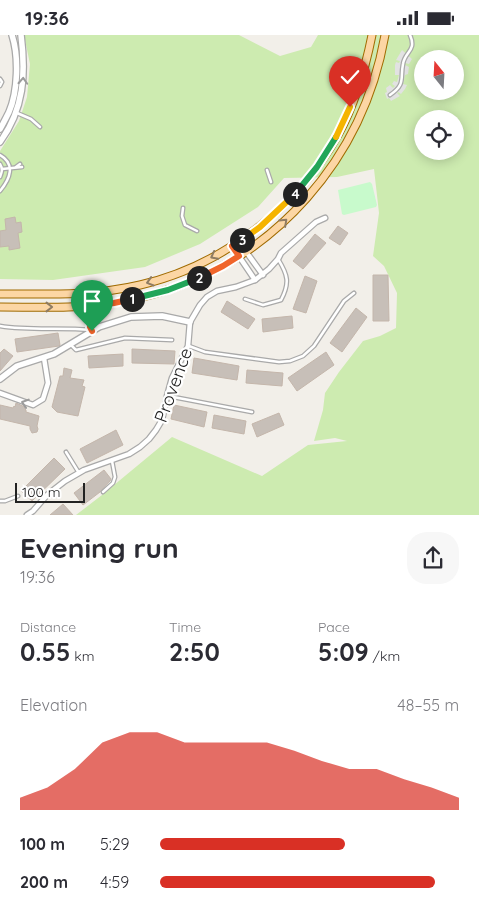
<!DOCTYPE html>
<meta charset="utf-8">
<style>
body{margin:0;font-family:Quicksand,sans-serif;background:#f7f7f7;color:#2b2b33;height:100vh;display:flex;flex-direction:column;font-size:19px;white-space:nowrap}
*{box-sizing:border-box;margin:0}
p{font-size:16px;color:#7c7c81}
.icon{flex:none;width:28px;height:28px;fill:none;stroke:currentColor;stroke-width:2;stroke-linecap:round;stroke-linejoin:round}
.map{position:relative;height:480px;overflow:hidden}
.side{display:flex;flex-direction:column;background:#fff;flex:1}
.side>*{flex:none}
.needle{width:32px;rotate:342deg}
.fabs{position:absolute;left:414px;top:15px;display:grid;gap:10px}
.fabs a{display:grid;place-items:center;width:50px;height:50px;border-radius:50%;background:#fff;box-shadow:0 2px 12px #0003;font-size:25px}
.scale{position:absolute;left:15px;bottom:12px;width:70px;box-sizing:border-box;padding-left:5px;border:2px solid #222;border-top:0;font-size:14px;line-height:18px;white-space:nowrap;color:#222;-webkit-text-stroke:4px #fff;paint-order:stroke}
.pin{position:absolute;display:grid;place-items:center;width:42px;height:42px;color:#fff;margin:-51px -21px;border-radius:50% 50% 50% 0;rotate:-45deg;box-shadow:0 0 5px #0007}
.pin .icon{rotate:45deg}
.km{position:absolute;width:25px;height:25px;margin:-12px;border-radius:50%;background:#222;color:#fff;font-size:14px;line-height:25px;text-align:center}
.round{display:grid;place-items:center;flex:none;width:52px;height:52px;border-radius:20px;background:#f7f7f7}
.headline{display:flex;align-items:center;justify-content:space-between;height:85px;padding:0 20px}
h1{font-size:28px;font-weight:700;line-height:38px}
.stats{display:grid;grid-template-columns:repeat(3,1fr);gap:8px;height:85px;padding:5px 20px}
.stats div{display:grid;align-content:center}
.stats b{font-size:25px;font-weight:700}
.stats small{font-size:14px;font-weight:400}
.stats p{font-size:14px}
.chart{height:140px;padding:10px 20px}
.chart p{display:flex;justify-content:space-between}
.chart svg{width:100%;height:90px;margin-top:5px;fill:#d93025;opacity:.7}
ul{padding:0 20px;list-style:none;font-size:16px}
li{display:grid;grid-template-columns:80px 60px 1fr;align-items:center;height:38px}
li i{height:12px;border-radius:6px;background:#d93025}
.status{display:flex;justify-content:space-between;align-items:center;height:35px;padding:0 25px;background:#fff;direction:ltr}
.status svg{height:14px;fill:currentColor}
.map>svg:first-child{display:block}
.grass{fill:#cdebb0;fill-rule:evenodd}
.park{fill:#c8facc}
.parking{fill:#e2e2e2}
.building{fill:#c7bfb8;stroke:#c4b6ab}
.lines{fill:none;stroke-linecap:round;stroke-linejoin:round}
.service-casing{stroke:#a9a9a9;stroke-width:5}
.minor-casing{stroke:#a9a9a9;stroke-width:7}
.tertiary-casing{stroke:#a9a9a9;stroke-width:8}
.primary-casing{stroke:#a06b00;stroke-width:9}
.service{stroke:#fff;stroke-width:2.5}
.minor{stroke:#fff;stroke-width:4.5}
.tertiary{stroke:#fff;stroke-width:5.5}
.primary{stroke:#fcd6a4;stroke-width:7}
.oneway{stroke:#9c9c9c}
.oneway2{stroke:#8f7c63}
.split-1-casing{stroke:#fff;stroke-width:10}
.split-2-casing{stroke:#fff;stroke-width:10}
.split-3-casing{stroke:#fff;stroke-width:10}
.split-4-casing{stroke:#fff;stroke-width:10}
.split-5-casing{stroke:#fff;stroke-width:10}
.split-6-casing{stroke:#fff;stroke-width:10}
.split-1{stroke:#f0652b;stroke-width:6}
.split-2{stroke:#22a559;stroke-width:6}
.split-3{stroke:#f0652b;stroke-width:6}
.split-4{stroke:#f5b400;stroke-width:6}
.split-5{stroke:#22a559;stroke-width:6}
.split-6{stroke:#f5b400;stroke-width:6}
.labels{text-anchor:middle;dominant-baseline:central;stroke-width:4.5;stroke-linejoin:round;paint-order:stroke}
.street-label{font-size:18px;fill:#222;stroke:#fff}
</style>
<div class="status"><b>19:36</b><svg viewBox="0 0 49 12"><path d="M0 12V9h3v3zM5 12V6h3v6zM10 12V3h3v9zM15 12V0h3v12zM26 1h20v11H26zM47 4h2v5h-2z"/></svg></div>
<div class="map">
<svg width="479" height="480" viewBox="0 0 479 480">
<rect width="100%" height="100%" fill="#f2efe9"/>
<path class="grass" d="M24,0H239L280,21L311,12L318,0H479V480H76L102,460L172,402L262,441L308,410L347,406L335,403L314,406L323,375L325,358L339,337L363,306L380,301L396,293L397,258L384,231L373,221L379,178L374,134L337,142L284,143L258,172L200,209L145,232L53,245L0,244V116L19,86L27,62L30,29ZM422,24H455V56H422ZM422,84H455V116H422Z"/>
<path class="park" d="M370,147L372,149L377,170L376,172L344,180L342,179L338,155Z"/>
<path class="parking" d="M402,15L412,24L409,29L405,28V30L409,32L408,39L405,40L403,49L407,50L405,54L401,59L398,57L397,58L400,61L391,66L389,63L387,64L385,58L387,57L386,53L390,50L393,53L395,51L392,49L394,46L397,47L399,40H395V30L396,27L399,28L400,26L396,25Z"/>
<g class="building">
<path d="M15,182L16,188L21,187L22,197L18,198L20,213L9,215V211L0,212V196L6,195L5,184Z"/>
<path d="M338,191L348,198L340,210L329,203Z"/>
<path d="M315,199L326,208L303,234L293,226Z"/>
<path d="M373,240H388L389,286H373Z"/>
<path d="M305,241L317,246L306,278L293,274Z"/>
<path d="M227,266L255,284L248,294L221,277Z"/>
<path d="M356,273L367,282L342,317L330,308Z"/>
<path d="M292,281L293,293L263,297L262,284Z"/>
<path d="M58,298L60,310L59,311L17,317L15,304Z"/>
<path d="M4,314L13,321L0,336V318Z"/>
<path d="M132,314L175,316L174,329L132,328Z"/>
<path d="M326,317L334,330L297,356L288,343Z"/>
<path d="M123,319V331L89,333L88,321Z"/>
<path d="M194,323L239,331L237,345L192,338Z"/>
<path d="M64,333L72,335L70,343L84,345L82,351L85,352L78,381L57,377L52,372L60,341H63Z"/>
<path d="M247,335L283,338L282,351L246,348Z"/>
<path d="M16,368L25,372V374L26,375V377L39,381L37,391L38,394L37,397L32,398L30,394V391L0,384V370L13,373L14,371L15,372Z"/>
<path d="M174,370L207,377L204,392L171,384Z"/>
<path d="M279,378L284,390L257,402L252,389Z"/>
<path d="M214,380L246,386L244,399L212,393Z"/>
<path d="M116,395L123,410L87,428L80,414Z"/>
<path d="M54,423L65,434L32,466L21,456Z"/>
<path d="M104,435L111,444L110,446L100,457L83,470L74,458Z"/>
<path d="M63,469L73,480H50Z"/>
</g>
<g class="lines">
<g class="service-casing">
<g id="service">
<path d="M0,44L2,47L0,51"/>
<path d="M390,60C406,49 400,44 403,29C405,16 417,16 410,0"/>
<path d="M17,78L31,84L40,92"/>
<path d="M0,120C16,129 10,144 0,156"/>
<path d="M0,129C3,134 2,137 0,142"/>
<path d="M16,132L20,129"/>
<path d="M2,134L22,132"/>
<path d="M267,135L271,147"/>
<path d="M183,173L182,181L185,190L197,196"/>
<path d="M245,264L263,270L281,265C290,248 288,240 278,224"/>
<path d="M0,291C30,296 61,292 91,295"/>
<path d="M70,309L76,315L125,303L172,305"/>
<path d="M189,311L205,317L279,327L290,326L303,321L314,311L344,266L354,258"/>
<path d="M168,361L252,377"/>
<path d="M66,417L79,438"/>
<path d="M103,457L113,448L115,442L112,426"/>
<path d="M0,466H5L18,461"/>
</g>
</g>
<g class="minor-casing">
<g id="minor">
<path d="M239,207L263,240"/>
<path d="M232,211L255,245"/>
<path d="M89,271V292L92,296"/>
<path d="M0,358L33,370L43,364L48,348L44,323"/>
<path d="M27,480L33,476L47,460L65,446L84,435L129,419L140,412L149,404L156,395L162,385L167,361L172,343L188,311L190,287L200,270L207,262L217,256L236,252L255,245L269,234L278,224L281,218L316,187L325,183"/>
</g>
</g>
<g class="tertiary-casing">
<g id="tertiary">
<path d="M0,94C3,89 6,83 9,77C18,56 19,22 12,0"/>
<path d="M0,107C24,74 26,39 21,0"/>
<path d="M0,344L17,331L54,319L99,292L131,282L162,281L190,287"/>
</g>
</g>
<g class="primary-casing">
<g id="primary">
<path d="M0,259C47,259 94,261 140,250C222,231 296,174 338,100C355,69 365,35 372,0"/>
<path d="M0,272C38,272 76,274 113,268C127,266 140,263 154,259C275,225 363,124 385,0"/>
</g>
</g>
<use href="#service" class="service"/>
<use href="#minor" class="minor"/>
<use href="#tertiary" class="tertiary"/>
<use href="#primary" class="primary"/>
</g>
<defs><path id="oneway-chevron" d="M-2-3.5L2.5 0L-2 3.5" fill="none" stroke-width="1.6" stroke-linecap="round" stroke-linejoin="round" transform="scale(1.25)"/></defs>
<g class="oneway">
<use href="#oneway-chevron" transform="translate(23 46) rotate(-87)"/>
<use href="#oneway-chevron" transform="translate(25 368) rotate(-162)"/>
</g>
<g class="oneway2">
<use href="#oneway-chevron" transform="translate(284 187) rotate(-43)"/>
<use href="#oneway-chevron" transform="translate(214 221) rotate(152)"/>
<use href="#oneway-chevron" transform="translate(150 247) rotate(163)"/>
<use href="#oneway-chevron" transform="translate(49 272)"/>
</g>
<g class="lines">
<g class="split-1-casing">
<path id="split-1" d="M92,296L90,292L89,271L114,268L132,264"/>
</g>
<g class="split-2-casing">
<path id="split-2" d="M132,264L168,255L199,243"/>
</g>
<g class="split-3-casing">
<path id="split-3" d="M199,243L223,231L239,221L232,211L242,205"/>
</g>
<g class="split-4-casing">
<path id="split-4" d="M242,205L260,192L295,159"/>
</g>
<g class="split-5-casing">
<path id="split-5" d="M295,159L317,132L336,102"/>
</g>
<g class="split-6-casing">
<path id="split-6" d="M336,102L350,72"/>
</g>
<use href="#split-1" class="split-1"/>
<use href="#split-2" class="split-2"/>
<use href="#split-3" class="split-3"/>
<use href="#split-4" class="split-4"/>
<use href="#split-5" class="split-5"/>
<use href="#split-6" class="split-6"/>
</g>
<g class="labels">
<g class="street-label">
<text transform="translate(173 350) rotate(-70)">Provence</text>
</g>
</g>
</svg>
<div class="fabs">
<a><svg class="needle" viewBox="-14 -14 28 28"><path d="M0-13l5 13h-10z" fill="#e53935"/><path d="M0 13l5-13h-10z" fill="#7c7c81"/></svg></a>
<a><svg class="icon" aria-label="locate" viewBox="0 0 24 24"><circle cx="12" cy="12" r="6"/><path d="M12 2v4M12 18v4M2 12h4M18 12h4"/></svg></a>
</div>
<div class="scale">100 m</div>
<div class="pin" style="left:92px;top:296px;background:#1e9e55"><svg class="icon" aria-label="arrive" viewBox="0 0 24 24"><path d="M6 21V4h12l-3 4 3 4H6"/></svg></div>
<div class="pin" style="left:350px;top:72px;background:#d93025"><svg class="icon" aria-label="check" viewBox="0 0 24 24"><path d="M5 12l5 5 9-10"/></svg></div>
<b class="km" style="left:132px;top:264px">1</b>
<b class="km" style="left:199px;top:243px">2</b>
<b class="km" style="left:242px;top:205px">3</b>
<b class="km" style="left:295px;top:159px">4</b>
</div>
<section class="side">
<div class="headline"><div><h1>Evening run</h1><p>19:36</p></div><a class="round"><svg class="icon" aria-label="share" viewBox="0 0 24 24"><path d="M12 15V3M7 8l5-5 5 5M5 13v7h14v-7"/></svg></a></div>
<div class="stats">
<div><p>Distance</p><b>0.55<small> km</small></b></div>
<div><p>Time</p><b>2:50</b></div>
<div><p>Pace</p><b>5:09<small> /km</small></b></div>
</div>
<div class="chart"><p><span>Elevation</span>48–55 m</p>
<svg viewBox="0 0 160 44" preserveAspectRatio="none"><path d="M0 44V38L10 33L20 24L30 11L40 6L50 6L60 11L70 11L80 11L90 11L100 15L110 20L120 24L130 24L140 29L150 33L160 38V44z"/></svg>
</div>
<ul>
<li><b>100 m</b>5:29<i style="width:62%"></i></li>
<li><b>200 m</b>4:59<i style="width:92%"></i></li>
</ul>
</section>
